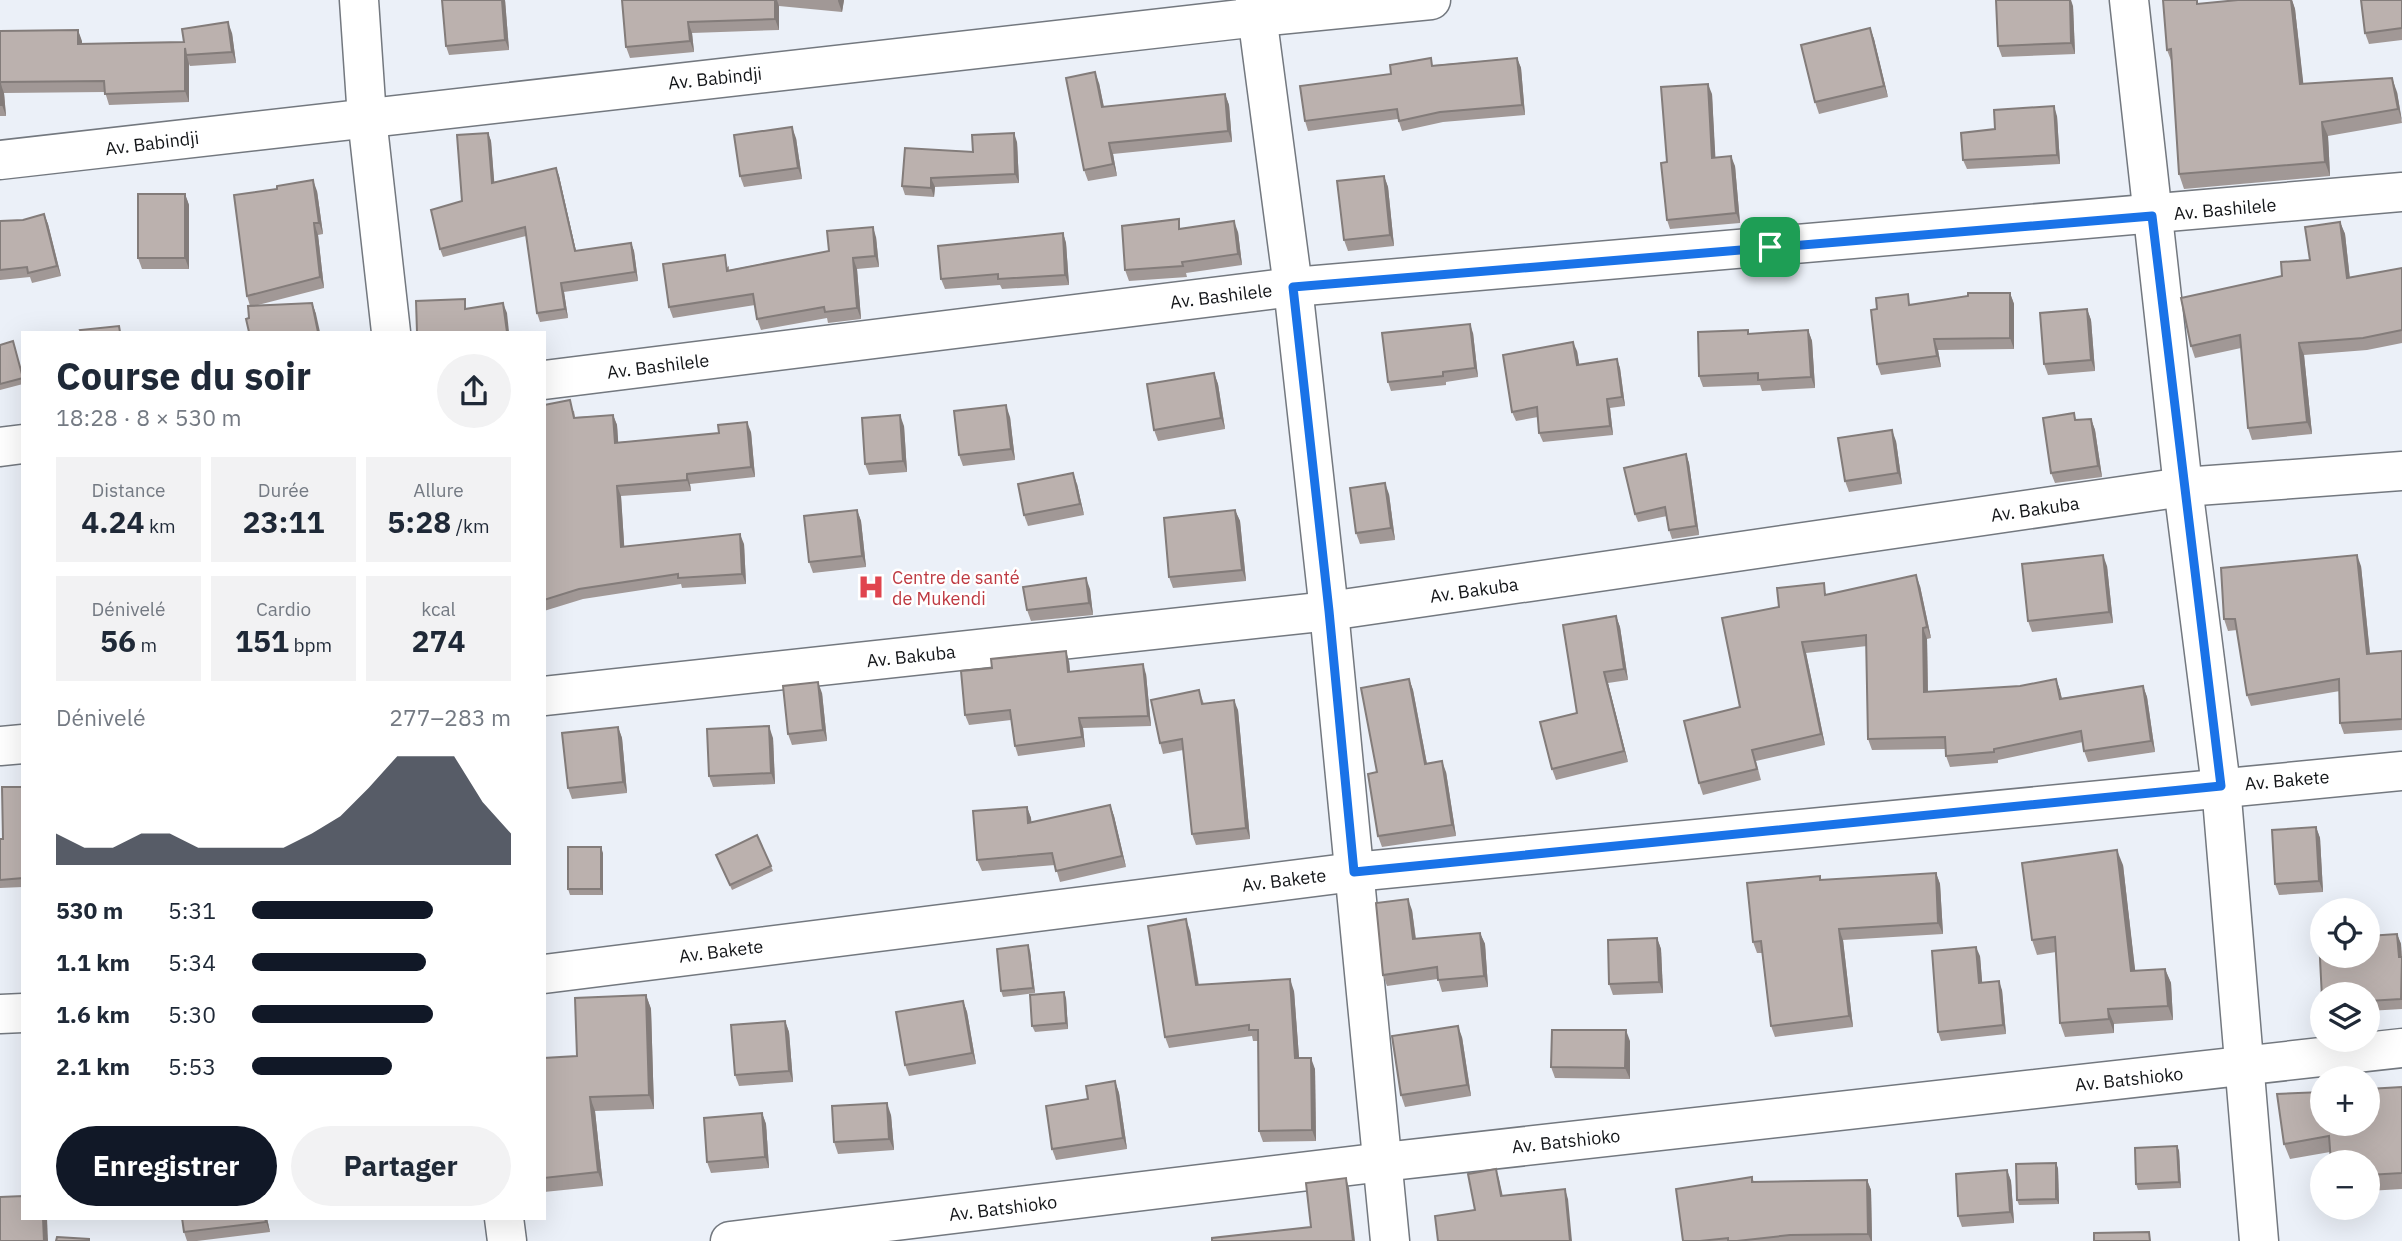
<!DOCTYPE html>
<html lang="fr">
<meta charset="utf-8">
<style>
body{margin:0;font-family:"IBM Plex Sans",sans-serif;background:#f2f2f3;color:#1f2937;height:100vh;display:flex;flex-direction:column;font-size:26px;white-space:nowrap}
*{box-sizing:border-box;margin:0}
p{font-size:23px;color:#747a83}
.icon{flex:none;width:38px;height:38px;fill:none;stroke:currentColor;stroke-width:2;stroke-linecap:round;stroke-linejoin:round}
.map{position:relative;flex:1;overflow:hidden}
.panel{position:absolute;left:21px;top:331px;width:525px;height:889px;display:flex;flex-direction:column;background:#fff;border-radius:0px;box-shadow:0 7px 28px #0002}
.panel>*{flex:none}
.tools{position:absolute;left:2310px;top:898px;display:grid;gap:14px}
.tools a{display:grid;place-items:center;width:70px;height:70px;border-radius:50%;background:#fff;box-shadow:0 7px 28px #0002;font-size:35px}
.pin{position:absolute;display:grid;place-items:center;width:60px;height:60px;color:#fff;margin:-30px;border-radius:14px;box-shadow:0 4px 10px #0006}
.round{display:grid;place-items:center;flex:none;width:74px;height:74px;border-radius:37px;background:#f2f2f3}
.headline{display:flex;align-items:center;justify-content:space-between;height:119px;padding:0 35px}
h1{font-size:38px;font-weight:700;line-height:52px}
.stats{display:grid;grid-template-columns:repeat(3,1fr);gap:10px;height:119px;padding:7px 35px}
.stats div{display:grid;align-content:center;border-radius:0px;background:#f2f2f3;text-align:center}
.stats b{font-size:30px;font-weight:700}
.stats small{font-size:19px;font-weight:400}
.stats p{font-size:19px}
.chart{height:196px;padding:14px 35px}
.chart p{display:flex;justify-content:space-between}
.chart svg{width:100%;height:126px;margin-top:7px;fill:#111827;opacity:.7}
.button{display:flex;gap:14px;margin-top:auto;padding:14px 35px}
.button a{flex:1;height:80px;border-radius:42px;background:#111827;color:#fff;font-size:28px;font-weight:700;line-height:80px;text-align:center}
.button a+a{background:#f2f2f3;color:#1f2937}
ul{padding:0 35px;list-style:none;font-size:23px}
li{display:grid;grid-template-columns:112px 84px 1fr;align-items:center;height:52px}
li i{height:18px;border-radius:9px;background:#111827}
.map>svg:first-child{display:block}
.lines{fill:none;stroke-linecap:round;stroke-linejoin:round}
.minor-casing{stroke:#73787f;stroke-width:41}
.minor{stroke:#fff;stroke-width:38}
.wall{fill:#a19896}
.shaded-wall{fill:#837c7a}
.building{fill:#bbb1ae;stroke:#837c7a;stroke-width:2}
.route-casing{stroke:#fff;stroke-width:14}
.route{stroke:#1a73e8;stroke-width:9}
.labels{text-anchor:middle;dominant-baseline:central;stroke-width:5;stroke-linejoin:round;paint-order:stroke}
.street-label{font-size:18px;fill:#131518;stroke:#fff}
.health-label{font-size:18px;fill:#be3a42;stroke:#fff;text-anchor:start}
</style>
<div class="map">
<svg width="2402" height="1241" viewBox="0 0 2402 1241">
<rect width="100%" height="100%" fill="#ebf0f8"/>
<g class="lines">
<g class="minor-casing">
<g id="minor">
<path d="M359,0L367,118L391,332"/>
<path d="M1255,0L1293,287L1329,611L1390,1241"/>
<path d="M2129,0L2183,487L2221,786L2259,1241"/>
<path d="M0,160L1258,17L1431,0"/>
<path d="M544,380L1293,287L2402,192"/>
<path d="M0,447L23,444"/>
<path d="M544,696L1329,611L2183,487L2402,471"/>
<path d="M0,746L23,744"/>
<path d="M544,974L1354,872L2402,771"/>
<path d="M0,1014L23,1013"/>
<path d="M504,1218L507,1241"/>
<path d="M730,1241L1383,1162L2402,1048"/>
</g>
</g>
<use href="#minor" class="minor"/>
</g>
<g class="wall">
<path d="M505,0L509,50L449,55L446,46Z"/>
<path d="M622,0H844L842,12L779,6V30L692,33L694,52L630,58L626,47Z"/>
<path d="M2238,0H2292L2295,9L2303,83L2397,92L2402,123L2328,136L2330,176L2184,189L2179,174L2172,63L2167,50L2199,4Z"/>
<path d="M2402,0V40L2369,44L2365,33Z"/>
<path d="M2073,6L2075,54L2002,57L1998,46Z"/>
<path d="M1870,28L1874,39L1888,97L1819,114L1815,102Z"/>
<path d="M78,30L82,44L184,42L232,33L236,63L190,66L189,64V102L109,105L105,92L4,93L6,116H0V31Z"/>
<path d="M1517,58L1521,68L1525,115L1443,122L1402,131L1398,119L1308,131L1305,121L1391,74L1433,65Z"/>
<path d="M1099,83L1104,107L1225,94L1229,105L1232,142L1113,154L1117,176L1088,181L1084,170Z"/>
<path d="M1712,94L1715,158L1735,166L1740,223L1670,229L1667,220V162Z"/>
<path d="M2057,116L2060,164L1967,169L1963,160L1995,129Z"/>
<path d="M488,133L491,141L494,182L556,168L559,176L576,251L631,243L634,251L638,281L564,292L568,318L540,322L537,313L526,236L443,257L440,249L462,201Z"/>
<path d="M796,138L802,179L744,187L740,176Z"/>
<path d="M1017,142L1019,183L935,187L934,197L905,195L902,186L973,152Z"/>
<path d="M1384,176L1388,187L1394,246L1348,251L1344,240Z"/>
<path d="M317,191L323,234L318,235L324,288L258,305L312,303L316,314L249,318L250,306L247,296Z"/>
<path d="M185,194L189,205V269H142L138,258Z"/>
<path d="M44,214L48,224L61,276L32,283L30,277L0,280V221L23,220Z"/>
<path d="M2340,222L2345,234L2350,278L2402,268V343L2367,350L2304,355L2312,434L2252,440L2248,428L2241,348L2195,358L2191,346L2282,276L2310,260Z"/>
<path d="M1182,228L1238,232L1242,265L1186,273L1187,277L1129,281L1125,270Z"/>
<path d="M1063,233L1066,243L1069,285L1002,289L1000,285L945,289L941,279Z"/>
<path d="M876,237L879,267L857,269L861,319L828,323L827,318L761,330L757,319L755,305L673,318L669,307L729,266V270L829,251Z"/>
<path d="M2010,293L2014,304V349L1938,350L1941,367L1881,375L1877,364L1911,305Z"/>
<path d="M2087,309L2091,320L2095,371L2048,375L2044,364Z"/>
<path d="M1748,330L1749,334L1808,330L1812,341L1815,388L1762,391L1760,385L1703,387L1699,376Z"/>
<path d="M1473,333L1478,377L1446,382V385L1391,391L1388,382Z"/>
<path d="M0,345L15,347L23,377V384L0,390Z"/>
<path d="M1577,351L1579,365L1617,359L1620,368L1625,406L1610,408L1613,435L1543,442L1539,433L1538,417L1516,421L1512,412Z"/>
<path d="M1214,373L1218,384L1225,429L1158,441L1154,430Z"/>
<path d="M544,405L574,411L575,417L613,415L617,425L618,442L751,432L755,477L690,484L691,491L621,496L624,546L744,544L746,584L682,588L681,584L583,599L544,611Z"/>
<path d="M2074,413L2076,420L2091,419L2095,430L2102,477L2055,483L2051,473Z"/>
<path d="M1010,417L1015,460L963,466L959,455Z"/>
<path d="M904,426L907,472L869,475L865,464Z"/>
<path d="M1896,441L1902,484L1849,492L1845,481Z"/>
<path d="M1686,454L1689,463L1699,535L1672,539L1669,530L1667,516L1638,522L1635,514Z"/>
<path d="M1077,484L1084,515L1028,526L1024,515Z"/>
<path d="M1389,494L1395,540L1360,544L1356,533Z"/>
<path d="M857,510L861,521L866,567L813,573L809,562Z"/>
<path d="M1235,510L1240,521L1246,581L1173,588L1169,577Z"/>
<path d="M2107,566L2113,623L2032,632L2028,621Z"/>
<path d="M2361,566L2370,653L2402,651V730L2344,734L2340,723V691L2251,706L2247,695L2237,630L2228,631L2224,619Z"/>
<path d="M1920,586L1931,638L1927,639L1928,692L2020,686L2056,679L2062,698L2143,686L2147,697L2155,752L2088,762L2084,751L2083,742L1998,760V763L1950,767L1946,756V749L1872,750L1868,739L1867,646L1806,653L1825,745L1756,761L1761,780L1703,795L1699,783L1740,707L1779,607L1828,595Z"/>
<path d="M1090,589L1093,615L1031,621L1027,610Z"/>
<path d="M1616,616L1620,627L1628,680L1608,683L1628,762L1556,780L1552,769L1577,713Z"/>
<path d="M1069,661L1070,672L1146,674L1151,726L1083,728L1085,747L1018,756L1015,746L1011,720L969,725L965,715Z"/>
<path d="M1409,679L1413,690L1427,764L1446,772L1456,836L1382,847L1378,836L1377,772Z"/>
<path d="M1199,690L1204,704L1238,710L1250,839L1196,845L1192,834L1183,750L1163,754L1160,743Z"/>
<path d="M822,693L827,741L792,745L788,734Z"/>
<path d="M618,727L622,738L627,793L572,799L568,788Z"/>
<path d="M773,738L775,784L713,787L709,776Z"/>
<path d="M23,787V887L0,888V839H3Z"/>
<path d="M1110,805L1114,816L1126,867L1060,882L1055,865L982,871L977,860L1027,807L1031,818V823Z"/>
<path d="M2316,827L2320,838L2323,892L2279,895L2275,884Z"/>
<path d="M603,853V895H570L568,889Z"/>
<path d="M718,860L771,866L773,871L732,890Z"/>
<path d="M2123,865L2135,971L2165,969L2171,983L2173,1020L2114,1024V1033L2065,1037L2060,1023L2056,952L2037,955L2032,940Z"/>
<path d="M1936,873L1940,884L1943,934L1843,940L1853,1027L1775,1037L1771,1026L1762,953H1757L1753,942L1821,880Z"/>
<path d="M1412,910L1416,939L1480,933L1485,944L1488,987L1442,992L1438,979L1387,986L1383,975Z"/>
<path d="M1190,931L1199,985L1294,991L1299,1058L1315,1069L1316,1141L1263,1142L1259,1131L1258,1041H1253L1252,1036L1169,1048L1165,1037Z"/>
<path d="M2397,934L2401,944L2402,957V1009L2368,1011V994Z"/>
<path d="M1657,938L1661,949L1663,993L1613,995L1609,984Z"/>
<path d="M1030,951L1035,993L1003,997L1001,991Z"/>
<path d="M1980,956L1982,982L2002,990L2006,1034L1941,1041L1938,1032Z"/>
<path d="M646,995L651,1009L654,1109L595,1111L603,1186L544,1192V1058L577,1056Z"/>
<path d="M1066,998L1068,1029L1035,1032L1032,1026Z"/>
<path d="M963,1001L967,1012L976,1064L909,1076L905,1065Z"/>
<path d="M785,1021L789,1032L793,1082L739,1086L735,1075Z"/>
<path d="M1462,1037L1471,1096L1405,1107L1401,1095Z"/>
<path d="M1630,1041V1079L1555,1078L1551,1067Z"/>
<path d="M1115,1081L1119,1093L1127,1149L1056,1160L1052,1149L1088,1099Z"/>
<path d="M2402,1088V1189L2368,1191V1162L2330,1152L2290,1159L2284,1144Z"/>
<path d="M762,1113L766,1124L769,1168L711,1173L707,1162Z"/>
<path d="M891,1115L894,1150L838,1154L834,1142Z"/>
<path d="M2177,1146L2179,1151L2181,1188L2138,1190L2136,1184Z"/>
<path d="M2058,1168L2059,1204L2019,1205L2017,1200Z"/>
<path d="M2007,1170L2011,1181L2014,1223L1962,1227L1958,1216Z"/>
<path d="M1752,1177L1754,1182L1867,1180L1871,1190L1872,1241H1683Z"/>
<path d="M182,1218H267L270,1232L197,1241H187L184,1232Z"/>
</g>
<g class="shaded-wall">
<path d="M502,0H505L509,50L505,40Z"/>
<path d="M775,0H777L779,6V30L775,19Z"/>
<path d="M838,0H844L842,12L838,1Z"/>
<path d="M2070,0H2071L2073,6L2075,54L2071,43Z"/>
<path d="M2291,0H2292L2295,9L2305,98L2300,84Z"/>
<path d="M228,22L232,33L236,63L232,52Z"/>
<path d="M688,22L692,33L694,52L690,41Z"/>
<path d="M1870,28L1874,39L1888,97L1884,86Z"/>
<path d="M78,30L82,41V55L78,44Z"/>
<path d="M185,48L189,64V102L185,91Z"/>
<path d="M1517,58L1521,68L1525,115L1522,105Z"/>
<path d="M1095,72L1099,83L1106,118L1102,107Z"/>
<path d="M2392,78L2397,92L2402,121L2398,109Z"/>
<path d="M0,82L4,93L6,116L2,105Z"/>
<path d="M1708,84L1712,94L1716,168L1712,158Z"/>
<path d="M1225,94L1229,105L1232,142L1228,131Z"/>
<path d="M2054,106L2057,116L2060,164L2057,155Z"/>
<path d="M2322,122L2328,136L2330,176L2325,162Z"/>
<path d="M792,127L796,138L802,179L798,168Z"/>
<path d="M488,133L491,141L495,191L492,183Z"/>
<path d="M1014,133L1017,142L1019,183L1015,174Z"/>
<path d="M1109,143L1113,154L1117,176L1113,164Z"/>
<path d="M1731,156L1735,166L1740,223L1736,213Z"/>
<path d="M556,168L559,176L578,260L575,251Z"/>
<path d="M1384,176L1388,187L1394,246L1390,235Z"/>
<path d="M931,178L935,187L934,197L931,188Z"/>
<path d="M313,180L317,191L323,234L319,223Z"/>
<path d="M185,194L189,205V269L185,258Z"/>
<path d="M44,214L48,224L61,276L57,266Z"/>
<path d="M1234,221L1238,232L1242,265L1238,254Z"/>
<path d="M2340,222L2345,234L2351,290L2347,278Z"/>
<path d="M314,223L318,235L324,288L320,277Z"/>
<path d="M873,227L876,237L879,267L875,256Z"/>
<path d="M1063,233L1066,243L1069,285L1065,275Z"/>
<path d="M631,243L634,251L638,281L635,272Z"/>
<path d="M853,258L857,269L861,319L857,308Z"/>
<path d="M561,283L564,292L568,318L565,309Z"/>
<path d="M2010,293L2014,304V349L2010,338Z"/>
<path d="M312,303L316,314L320,332H318Z"/>
<path d="M503,303L507,313L509,332H507Z"/>
<path d="M2087,309L2091,320L2095,371L2091,360Z"/>
<path d="M1470,324L1473,333L1478,377L1475,368Z"/>
<path d="M1808,330L1812,341L1815,388L1811,377Z"/>
<path d="M1934,339L1938,350L1941,367L1937,356Z"/>
<path d="M1573,342L1577,351L1581,374L1577,365Z"/>
<path d="M2299,343L2304,355L2312,434L2307,422Z"/>
<path d="M1617,359L1620,368L1625,406L1622,397Z"/>
<path d="M1214,373L1218,384L1225,429L1221,418Z"/>
<path d="M1607,399L1610,408L1613,435L1610,426Z"/>
<path d="M1006,405L1010,417L1015,460L1011,449Z"/>
<path d="M613,415L617,425L619,453L615,443Z"/>
<path d="M900,415L904,426L907,472L903,461Z"/>
<path d="M2091,419L2095,430L2102,477L2098,466Z"/>
<path d="M747,422L751,432L755,477L751,467Z"/>
<path d="M1892,430L1896,441L1902,484L1898,473Z"/>
<path d="M1686,454L1689,463L1699,535L1696,526Z"/>
<path d="M1073,473L1077,484L1084,515L1080,504Z"/>
<path d="M687,474L690,484L691,491L687,480Z"/>
<path d="M1385,483L1389,494L1395,540L1391,528Z"/>
<path d="M617,486L621,496L625,557L621,547Z"/>
<path d="M857,510L861,521L866,567L862,556Z"/>
<path d="M1235,510L1240,521L1246,581L1242,570Z"/>
<path d="M740,534L744,544L746,584L742,574Z"/>
<path d="M2103,555L2107,566L2113,623L2109,612Z"/>
<path d="M2357,555L2361,566L2371,665L2367,654Z"/>
<path d="M1916,575L1920,586L1931,638L1927,627Z"/>
<path d="M1086,578L1090,589L1093,615L1089,603Z"/>
<path d="M1616,616L1620,627L1628,680L1624,669Z"/>
<path d="M1923,628L1927,639L1928,703L1924,692Z"/>
<path d="M1802,642L1806,653L1825,745L1821,734Z"/>
<path d="M1066,651L1069,661L1071,682L1068,672Z"/>
<path d="M1143,664L1146,674L1151,726L1148,716Z"/>
<path d="M1604,672L1608,683L1628,762L1624,751Z"/>
<path d="M1409,679L1413,690L1429,775L1425,764Z"/>
<path d="M2056,679L2060,690L2064,710L2060,699Z"/>
<path d="M818,682L822,693L827,741L823,730Z"/>
<path d="M2143,686L2147,697L2155,752L2151,741Z"/>
<path d="M1234,700L1238,710L1250,839L1246,828Z"/>
<path d="M1079,718L1083,728L1085,747L1082,737Z"/>
<path d="M769,726L773,738L775,784L771,773Z"/>
<path d="M618,727L622,738L627,793L623,782Z"/>
<path d="M1442,761L1446,772L1456,836L1452,825Z"/>
<path d="M1110,805L1114,816L1126,867L1122,856Z"/>
<path d="M1027,807L1031,818L1033,834L1028,823Z"/>
<path d="M2316,827L2320,838L2323,892L2319,881Z"/>
<path d="M601,847L603,853V895L601,889Z"/>
<path d="M2117,850L2123,865L2137,986L2131,971Z"/>
<path d="M1936,873L1940,884L1943,934L1938,923Z"/>
<path d="M1408,899L1412,910L1417,950L1413,939Z"/>
<path d="M1186,919L1190,931L1200,996L1196,985Z"/>
<path d="M1839,929L1843,940L1853,1027L1849,1016Z"/>
<path d="M1480,933L1485,944L1488,987L1484,976Z"/>
<path d="M2397,934L2401,944L2402,967L2399,957Z"/>
<path d="M1657,938L1661,949L1663,993L1659,982Z"/>
<path d="M1028,945L1030,951L1035,993L1033,988Z"/>
<path d="M1976,947L1980,956L1983,992L1979,983Z"/>
<path d="M2165,969L2171,983L2173,1020L2168,1006Z"/>
<path d="M1290,979L1294,991L1300,1070L1295,1058Z"/>
<path d="M1999,981L2002,990L2006,1034L2003,1025Z"/>
<path d="M1064,992L1066,998L1068,1029L1066,1023Z"/>
<path d="M646,995L651,1009L654,1109L649,1095Z"/>
<path d="M963,1001L967,1012L976,1064L972,1053Z"/>
<path d="M2108,1009L2114,1024V1033L2109,1019Z"/>
<path d="M785,1021L789,1032L793,1082L789,1071Z"/>
<path d="M1458,1026L1462,1037L1471,1096L1467,1085Z"/>
<path d="M1626,1030L1630,1041V1079L1625,1068Z"/>
<path d="M1311,1058L1315,1069L1316,1141L1312,1130Z"/>
<path d="M1115,1081L1119,1093L1127,1149L1123,1138Z"/>
<path d="M590,1097L595,1111L603,1186L598,1172Z"/>
<path d="M887,1103L891,1115L894,1150L889,1139Z"/>
<path d="M762,1113L766,1124L769,1168L765,1157Z"/>
<path d="M2177,1146L2179,1151L2181,1188L2179,1182Z"/>
<path d="M2056,1163L2058,1168L2059,1204L2056,1199Z"/>
<path d="M1496,1169L1499,1179L1505,1206L1501,1196Z"/>
<path d="M2007,1170L2011,1181L2014,1223L2010,1212Z"/>
<path d="M1346,1178L1349,1188L1355,1241H1353Z"/>
<path d="M1867,1180L1871,1190L1872,1241H1871L1868,1234Z"/>
<path d="M1565,1189L1568,1199L1572,1241H1570Z"/>
<path d="M43,1218H47L48,1241H44Z"/>
<path d="M265,1218H267L270,1232L266,1222Z"/>
</g>
<g class="building">
<path d="M442,0H502L505,40L446,46Z"/>
<path d="M622,0H775V19L688,22L690,41L626,47Z"/>
<path d="M1996,0H2070L2071,43L1998,46Z"/>
<path d="M2163,0H2197V4L2238,0H2291L2300,84L2392,78L2398,109L2322,122L2325,162L2179,174L2171,49L2167,50Z"/>
<path d="M2361,0H2402V28L2365,33Z"/>
<path d="M228,22L232,52L186,55L185,48V91L105,94L104,81L0,82L2,105H0V31L78,30V44L184,42L182,29Z"/>
<path d="M1870,28L1884,86L1815,102L1801,45Z"/>
<path d="M1431,58L1432,66L1517,58L1522,105L1440,112L1399,121L1397,109L1305,121L1300,86L1391,74L1390,65Z"/>
<path d="M1095,72L1102,107L1225,94L1228,131L1109,143L1113,164L1084,170L1066,78Z"/>
<path d="M1708,84L1712,158L1731,156L1736,213L1667,220L1661,163L1667,162L1661,87Z"/>
<path d="M2054,106L2057,155L1963,160L1961,133L1995,129L1994,110Z"/>
<path d="M792,127L798,168L740,176L734,135Z"/>
<path d="M488,133L492,183L556,168L575,251L631,243L635,272L561,283L565,309L537,313L525,227L440,249L431,210L462,201L457,135Z"/>
<path d="M1014,133L1015,174L931,178V188L902,186L905,148L973,152L972,135Z"/>
<path d="M1384,176L1390,235L1344,240L1337,181Z"/>
<path d="M313,180L319,223H314L320,277L247,296L234,195L277,189V186Z"/>
<rect x="138" y="194" width="47" height="64"/>
<path d="M44,214L57,266L28,273L27,267L0,270V221L23,220Z"/>
<path d="M1179,219V229L1234,221L1238,254L1182,262L1183,266L1125,270L1122,226Z"/>
<path d="M2340,222L2347,278L2402,268V330L2363,338L2299,343L2307,422L2248,428L2240,335L2191,346L2181,298L2282,276L2281,262L2310,260L2305,227Z"/>
<path d="M873,227L875,256L853,258L857,308L825,312L824,307L757,319L753,294L669,307L663,264L725,255L727,271L829,251L827,231Z"/>
<path d="M1063,233L1065,275L998,279V274L941,279L938,246Z"/>
<path d="M1968,293H2010V338L1934,339L1937,356L1877,364L1871,310L1877,309L1876,298L1908,294L1909,305L1968,296Z"/>
<path d="M465,299V309L503,303L507,332H417L416,301Z"/>
<path d="M312,303L318,332H249L246,319L249,318L248,306Z"/>
<path d="M2087,309L2091,360L2044,364L2040,313Z"/>
<path d="M1470,324L1475,368L1443,372V376L1388,382L1382,333Z"/>
<path d="M119,326L120,332H81L80,330Z"/>
<path d="M1748,330V334L1808,330L1811,377L1758,380V373L1699,376L1698,332Z"/>
<path d="M13,341L23,378L0,384V345Z"/>
<path d="M1573,342L1577,365L1617,359L1622,397L1607,399L1610,426L1539,433L1537,407L1512,412L1503,355Z"/>
<path d="M1214,373L1221,418L1154,430L1147,384Z"/>
<path d="M570,400L574,418L613,415L615,443L719,433L718,425L747,422L751,467L687,474V480L617,486L621,547L740,534L742,574L678,578V574L579,589L544,600V405Z"/>
<path d="M1006,405L1011,449L959,455L954,411Z"/>
<path d="M2074,413L2075,420L2091,419L2098,466L2051,473L2043,418Z"/>
<path d="M900,415L903,461L865,464L862,418Z"/>
<path d="M1892,430L1898,473L1845,481L1838,438Z"/>
<path d="M1686,454L1696,526L1669,530L1665,507L1635,514L1624,468Z"/>
<path d="M1073,473L1080,504L1024,515L1018,484Z"/>
<path d="M1385,483L1391,528L1356,533L1350,488Z"/>
<path d="M857,510L862,556L809,562L804,516Z"/>
<path d="M1235,510L1242,570L1169,577L1164,518Z"/>
<path d="M2103,555L2109,612L2028,621L2022,564Z"/>
<path d="M2357,555L2367,654L2402,651V719L2340,723L2339,679L2247,695L2235,619H2224L2221,568Z"/>
<path d="M1916,575L1927,627L1923,628L1924,692L2020,686L2056,679L2060,699L2143,686L2151,741L2084,751L2081,731L1994,749V752L1946,756L1945,737L1868,739L1866,635L1802,642L1821,734L1752,750L1757,769L1699,783L1684,721L1740,707L1722,618L1779,607L1777,588L1824,583L1825,595Z"/>
<path d="M1086,578L1089,603L1027,610L1023,587Z"/>
<path d="M1616,616L1624,669L1604,672L1624,751L1552,769L1540,722L1577,713L1563,625Z"/>
<path d="M1066,651L1068,672L1143,664L1148,716L1079,718L1082,737L1015,746L1010,710L965,715L961,671L992,668L991,659Z"/>
<path d="M1409,679L1425,764L1442,761L1452,825L1378,836L1368,774L1377,772L1361,688Z"/>
<path d="M818,682L823,730L788,734L783,686Z"/>
<path d="M1199,690L1202,704L1234,700L1246,828L1192,834L1182,739L1160,743L1151,700Z"/>
<path d="M769,726L771,773L709,776L707,729Z"/>
<path d="M618,727L623,782L568,788L562,733Z"/>
<path d="M2,787H23V878L0,880V839H3Z"/>
<path d="M1110,805L1122,856L1056,871L1052,853L977,860L973,811L1027,807L1028,823Z"/>
<path d="M2316,827L2319,881L2275,884L2272,830Z"/>
<path d="M757,835L771,866L730,885L716,855Z"/>
<rect x="568" y="847" width="33" height="42"/>
<path d="M2117,850L2131,971L2165,969L2168,1006L2108,1009L2109,1019L2060,1023L2055,937L2032,940L2022,863Z"/>
<path d="M1936,873L1938,923L1839,929L1849,1016L1771,1026L1761,941L1753,942L1747,883L1820,876V880Z"/>
<path d="M1408,899L1413,939L1480,933L1484,976L1438,980L1437,967L1383,975L1376,903Z"/>
<path d="M1186,919L1196,985L1290,979L1295,1058H1311L1312,1130L1259,1131L1258,1030H1249V1025L1165,1037L1148,926Z"/>
<path d="M2397,934L2399,957H2402L2401,999L2368,1001V994H2322V998L2319,939L2322,938V956H2368V936Z"/>
<path d="M1657,938L1659,982L1609,984L1608,940Z"/>
<path d="M1028,945L1033,988L1001,991L997,949Z"/>
<path d="M1976,947L1979,983L1999,981L2003,1025L1938,1032L1932,951Z"/>
<path d="M1064,992L1066,1023L1032,1026L1030,995Z"/>
<path d="M646,995L649,1095L590,1097L598,1172L544,1178V1058L577,1056L575,998Z"/>
<path d="M963,1001L972,1053L905,1065L896,1012Z"/>
<path d="M785,1021L789,1071L735,1075L731,1025Z"/>
<path d="M1458,1026L1467,1085L1401,1095L1392,1036Z"/>
<path d="M1552,1030H1626L1625,1068L1551,1067Z"/>
<path d="M1115,1081L1123,1138L1052,1149L1046,1106L1088,1099L1086,1086Z"/>
<path d="M2402,1087V1173L2368,1175V1162H2331L2329,1136L2284,1144L2277,1094L2322,1092V1124H2368V1089Z"/>
<path d="M887,1103L889,1139L834,1142L832,1106Z"/>
<path d="M762,1113L765,1157L707,1162L704,1118Z"/>
<path d="M2177,1146L2179,1182L2136,1184L2135,1148Z"/>
<path d="M2056,1163V1199L2017,1200L2016,1164Z"/>
<path d="M1496,1169L1501,1196L1565,1189L1570,1241H1438L1435,1216L1475,1210L1468,1174Z"/>
<path d="M2007,1170L2010,1212L1958,1216L1956,1174Z"/>
<path d="M1752,1177V1182L1867,1180L1868,1234L1790,1235L1737,1241H1728V1238L1700,1241H1683L1676,1189Z"/>
<path d="M1346,1178L1353,1241H1212V1238L1311,1227L1306,1183Z"/>
<path d="M23,1196V1218H43L44,1241H0V1197Z"/>
<path d="M182,1218H265L266,1222L184,1232Z"/>
<path d="M2149,1232L2150,1241H2094V1233Z"/>
<path d="M57,1237L89,1239V1241H56Z"/>
</g>
<g class="lines">
<g class="route-casing">
<path id="route" d="M2152,216L2221,786L1354,872L1329,611L1293,287Z"/>
</g>
<use href="#route" class="route"/>
</g>
<defs>
<g id="hospital-bare" transform="scale(2.1)"><path d="M-5-5h3v3.5h4V-5h3V5h-3V1.5h-4V5h-3Z" fill="#e0444e" stroke="#fff" stroke-width="2.5" paint-order="stroke"/></g>
</defs>
<g fill-rule="evenodd">
<use href="#hospital-bare" x="871" y="587"/>
</g>
<g class="labels">
<g class="street-label">
<text transform="translate(715 78) rotate(-6)">Av. Babindji</text>
<text transform="translate(152 143) rotate(-7)">Av. Babindji</text>
<text transform="translate(2225 209) rotate(-5)">Av. Bashilele</text>
<text transform="translate(1221 296) rotate(-7)">Av. Bashilele</text>
<text transform="translate(658 366) rotate(-7)">Av. Bashilele</text>
<text transform="translate(2035 509) rotate(-8)">Av. Bakuba</text>
<text transform="translate(1474 590) rotate(-8)">Av. Bakuba</text>
<text transform="translate(911 656) rotate(-6)">Av. Bakuba</text>
<text transform="translate(2287 780) rotate(-5)">Av. Bakete</text>
<text transform="translate(1284 880) rotate(-7)">Av. Bakete</text>
<text transform="translate(721 951) rotate(-7)">Av. Bakete</text>
<text transform="translate(2129 1079) rotate(-6)">Av. Batshioko</text>
<text transform="translate(1566 1141) rotate(-6)">Av. Batshioko</text>
<text transform="translate(1003 1208) rotate(-7)">Av. Batshioko</text>
</g>
<g class="health-label">
<text x="892" y="577">Centre de santé<tspan x="892" dy="21">de Mukendi</tspan></text>
</g>
</g>
</svg>
<div class="tools">
<a><svg class="icon" aria-label="locate" viewBox="0 0 24 24"><circle cx="12" cy="12" r="6"/><path d="M12 2v4M12 18v4M2 12h4M18 12h4"/></svg></a>
<a><svg class="icon" aria-label="layers" viewBox="0 0 24 24"><path d="M12 4l9 5-9 5-9-5zM3 14l9 5 9-5"/></svg></a>
<a>+</a>
<a>−</a>
</div>
<div class="pin" style="left:1770px;top:247px;background:#1e9e55"><svg class="icon" aria-label="arrive" viewBox="0 0 24 24"><path d="M6 21V4h12l-3 4 3 4H6"/></svg></div>
<section class="panel">
<div class="headline"><div><h1>Course du soir</h1><p>18:28 · 8 × 530 m</p></div><a class="round"><svg class="icon" aria-label="share" viewBox="0 0 24 24"><path d="M12 15V3M7 8l5-5 5 5M5 13v7h14v-7"/></svg></a></div>
<div class="stats">
<div><p>Distance</p><b>4.24<small> km</small></b></div>
<div><p>Durée</p><b>23:11</b></div>
<div><p>Allure</p><b>5:28<small> /km</small></b></div>
</div>
<div class="stats">
<div><p>Dénivelé</p><b>56<small> m</small></b></div>
<div><p>Cardio</p><b>151<small> bpm</small></b></div>
<div><p>kcal</p><b>274</b></div>
</div>
<div class="chart"><p><span>Dénivelé</span>277–283 m</p>
<svg viewBox="0 0 160 44" preserveAspectRatio="none"><path d="M0 44V33L10 38L20 38L30 33L40 33L50 38L60 38L70 38L80 38L90 33L100 27L110 17L120 6L130 6L140 6L150 22L160 33V44z"/></svg>
</div>
<ul>
<li><b>530 m</b>5:31<i style="width:70%"></i></li>
<li><b>1.1 km</b>5:34<i style="width:67%"></i></li>
<li><b>1.6 km</b>5:30<i style="width:70%"></i></li>
<li><b>2.1 km</b>5:53<i style="width:54%"></i></li>
</ul>
<div class="button"><a>Enregistrer</a><a>Partager</a></div>
</section>
</div>
